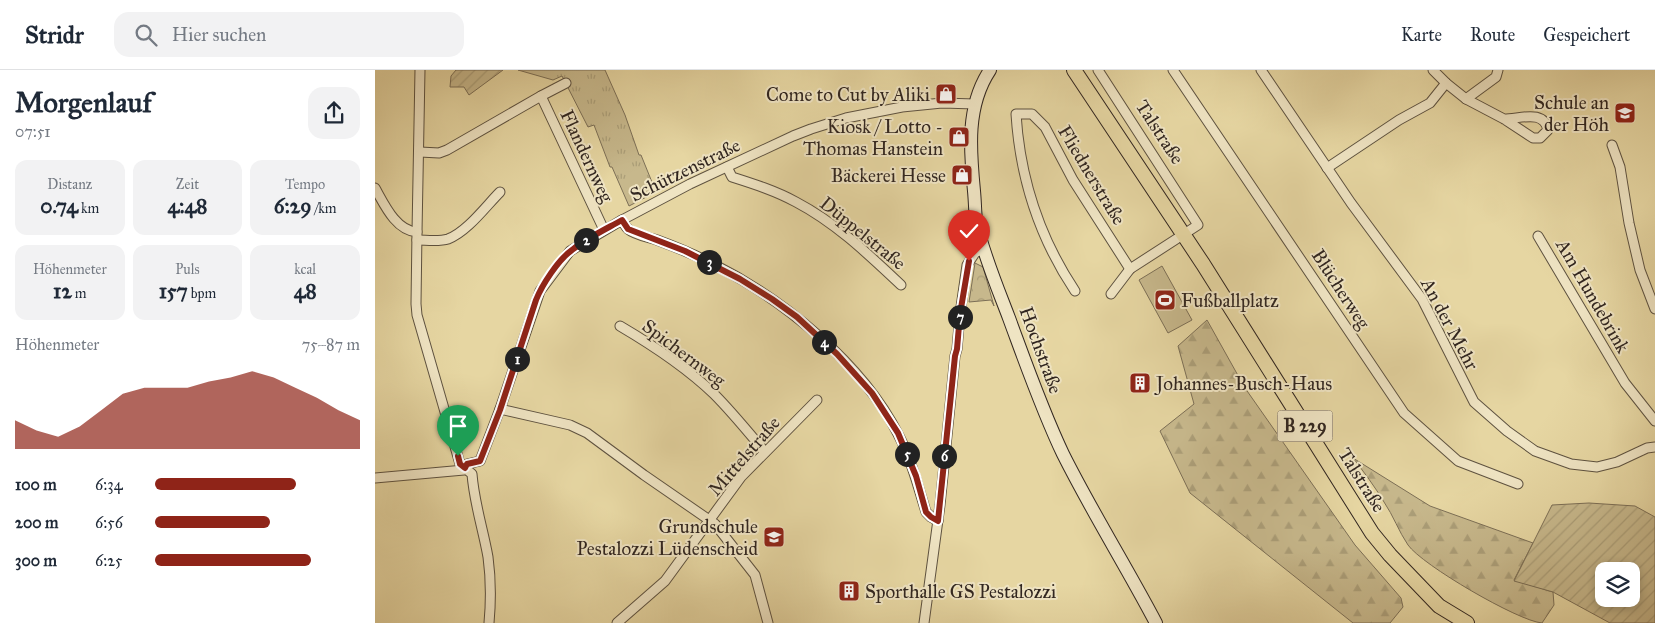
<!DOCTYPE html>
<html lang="de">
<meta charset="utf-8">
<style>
body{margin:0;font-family:"IM FELL Great Primer",serif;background:#f2f2f3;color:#1f2937;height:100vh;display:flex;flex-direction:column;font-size:19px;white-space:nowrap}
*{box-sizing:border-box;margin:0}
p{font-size:16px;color:#747a83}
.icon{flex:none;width:28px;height:28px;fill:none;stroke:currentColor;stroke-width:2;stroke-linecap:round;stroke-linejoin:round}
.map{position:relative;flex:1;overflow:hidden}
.panel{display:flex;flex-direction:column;background:#fff;width:375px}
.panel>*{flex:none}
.tools{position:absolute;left:1220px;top:492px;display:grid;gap:10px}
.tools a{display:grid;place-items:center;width:45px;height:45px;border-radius:10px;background:#fff;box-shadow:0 2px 8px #0003;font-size:25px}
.pin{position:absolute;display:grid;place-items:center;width:42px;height:42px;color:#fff;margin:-51px -21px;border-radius:50% 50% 50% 0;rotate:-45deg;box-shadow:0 0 5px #0007}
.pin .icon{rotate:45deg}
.km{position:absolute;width:25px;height:25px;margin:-12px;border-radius:50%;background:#222;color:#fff;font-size:14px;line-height:25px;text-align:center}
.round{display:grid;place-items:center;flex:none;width:52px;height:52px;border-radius:15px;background:#f2f2f3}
.overview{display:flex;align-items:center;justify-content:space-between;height:85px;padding:0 15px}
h1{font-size:28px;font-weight:700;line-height:38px}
.figures{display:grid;grid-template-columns:repeat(3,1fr);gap:8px;height:85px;padding:5px 15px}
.figures div{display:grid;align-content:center;border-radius:12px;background:#f2f2f3;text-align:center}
.figures b{font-size:21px;font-weight:700}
.figures small{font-size:14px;font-weight:400}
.figures p{font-size:14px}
.chart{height:140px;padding:10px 15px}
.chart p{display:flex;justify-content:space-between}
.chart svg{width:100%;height:90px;margin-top:5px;fill:#8f2418;opacity:.7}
ul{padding:0 15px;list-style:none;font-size:16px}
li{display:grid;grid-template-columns:80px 60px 1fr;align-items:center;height:38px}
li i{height:12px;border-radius:6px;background:#8f2418}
header{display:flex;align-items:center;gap:30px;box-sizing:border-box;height:70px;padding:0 25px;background:#fff;border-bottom:1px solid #e0e1e3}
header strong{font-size:24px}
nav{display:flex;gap:28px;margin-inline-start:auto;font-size:18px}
.search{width:350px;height:45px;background:#f2f2f3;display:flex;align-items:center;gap:12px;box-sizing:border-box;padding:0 18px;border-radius:15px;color:#747a83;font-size:19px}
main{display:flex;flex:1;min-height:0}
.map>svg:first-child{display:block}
.grass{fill:url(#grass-tufts);stroke:#7c6f56}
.forest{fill:url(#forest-firs);stroke:#7c6f56}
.park{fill:url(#park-crowns);stroke:#7c6f56}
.garden{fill:url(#garden-furrows);stroke:#7c6f56;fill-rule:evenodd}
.pitch{fill:#c7b88c;stroke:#7c6f56}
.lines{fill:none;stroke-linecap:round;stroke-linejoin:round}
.minor-casing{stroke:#5e5240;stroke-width:11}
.secondary-casing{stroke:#312620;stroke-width:14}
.primary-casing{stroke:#312620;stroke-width:16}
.minor{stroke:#efe4c3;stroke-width:9}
.secondary{stroke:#efe4c3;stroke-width:12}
.primary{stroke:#e6d6a2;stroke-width:14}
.route-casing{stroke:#fff;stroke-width:10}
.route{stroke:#8f2418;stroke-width:6}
.labels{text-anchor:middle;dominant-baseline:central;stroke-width:4;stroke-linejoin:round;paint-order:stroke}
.shield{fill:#efe4c3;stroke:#6a5f51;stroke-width:1}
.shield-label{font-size:18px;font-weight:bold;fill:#312620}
.poi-label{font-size:19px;fill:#312620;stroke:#efe4c3;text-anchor:end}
.street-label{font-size:19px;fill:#312620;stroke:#efe4c3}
</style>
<header>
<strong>Stridr</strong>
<div class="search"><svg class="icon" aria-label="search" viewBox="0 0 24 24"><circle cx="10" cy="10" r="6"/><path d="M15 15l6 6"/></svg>Hier suchen</div>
<nav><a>Karte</a><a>Route</a><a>Gespeichert</a></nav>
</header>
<main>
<section class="panel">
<div class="overview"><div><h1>Morgenlauf</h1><p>07:51</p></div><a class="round"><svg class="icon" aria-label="share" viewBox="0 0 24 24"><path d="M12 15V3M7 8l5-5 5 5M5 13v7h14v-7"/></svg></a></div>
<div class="figures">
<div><p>Distanz</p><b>0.74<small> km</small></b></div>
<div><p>Zeit</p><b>4:48</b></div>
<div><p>Tempo</p><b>6:29<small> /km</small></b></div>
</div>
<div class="figures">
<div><p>Höhenmeter</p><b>12<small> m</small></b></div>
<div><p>Puls</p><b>157<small> bpm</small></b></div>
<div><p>kcal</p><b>48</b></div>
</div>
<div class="chart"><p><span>Höhenmeter</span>75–87 m</p>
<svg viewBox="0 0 160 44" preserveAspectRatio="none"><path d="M0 44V30L10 35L20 38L30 33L40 25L50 17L60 14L70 14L80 14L90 11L100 9L110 6L120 9L130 14L140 19L150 25L160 30V44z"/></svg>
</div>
<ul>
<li><b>100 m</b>6:34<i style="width:69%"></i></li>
<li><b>200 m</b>6:56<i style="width:56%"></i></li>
<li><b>300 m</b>6:25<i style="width:76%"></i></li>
</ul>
</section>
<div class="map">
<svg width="1280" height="553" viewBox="0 0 1280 553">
<defs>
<pattern id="grass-tufts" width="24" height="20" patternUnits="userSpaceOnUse" patternTransform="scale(1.25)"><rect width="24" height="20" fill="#c7b88c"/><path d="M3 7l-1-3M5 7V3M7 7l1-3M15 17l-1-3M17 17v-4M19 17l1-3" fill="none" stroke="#ab9e78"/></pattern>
<pattern id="forest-firs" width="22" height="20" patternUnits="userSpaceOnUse" patternTransform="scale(1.25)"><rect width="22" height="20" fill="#c7b88c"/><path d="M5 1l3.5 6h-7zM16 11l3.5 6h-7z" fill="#ab9e78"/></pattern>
<pattern id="park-crowns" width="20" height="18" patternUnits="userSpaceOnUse" patternTransform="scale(1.25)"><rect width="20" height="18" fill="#c7b88c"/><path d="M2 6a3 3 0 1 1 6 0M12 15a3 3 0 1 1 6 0" fill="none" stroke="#ab9e78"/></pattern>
<pattern id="garden-furrows" width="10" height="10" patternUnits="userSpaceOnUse" patternTransform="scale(1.25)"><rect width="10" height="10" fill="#c7b88c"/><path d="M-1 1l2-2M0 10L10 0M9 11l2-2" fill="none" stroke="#ab9e78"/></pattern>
</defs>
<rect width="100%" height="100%" fill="#e6d6a2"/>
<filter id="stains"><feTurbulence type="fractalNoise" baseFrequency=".004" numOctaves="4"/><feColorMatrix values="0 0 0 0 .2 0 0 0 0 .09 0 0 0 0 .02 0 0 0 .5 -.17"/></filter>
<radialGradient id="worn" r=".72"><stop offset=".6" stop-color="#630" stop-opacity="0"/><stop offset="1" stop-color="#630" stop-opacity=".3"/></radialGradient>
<path class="grass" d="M143,0H230L250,45L264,85H266L281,122L254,136L237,97H235L219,55L213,57L187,6L178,10Z"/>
<g class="forest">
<path d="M832,250L870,318L980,475L1026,528L1028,537L1015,553H978L815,423L785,361L819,334L803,276Z"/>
<path d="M978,388L1055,436L1158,473L1139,510L1178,522L1179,535L1167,553C1143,551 1047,495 1033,475C1024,462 1018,445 1009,432C1000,417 989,402 978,388Z"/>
</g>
<path class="park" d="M600,193L608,197L619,236L616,230L594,232Z"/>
<g class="garden">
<path d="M81,0H128L94,25L89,17H75L76,6Z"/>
<path d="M1214,433L1260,436L1280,447V553H1235L1178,522L1139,511L1177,435ZM1256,501V529H1229V501Z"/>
</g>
<path class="pitch" d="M787,196L817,250L793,263L764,210Z"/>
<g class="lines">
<g class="minor-casing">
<g id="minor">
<path d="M723,0L823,155L755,199L736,224"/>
<path d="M798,0L1029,343L1083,391L1143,414"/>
<path d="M886,0L976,133L1047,229L1099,332L1132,361L1160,381L1196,394L1222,397L1242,392L1272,378L1280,377"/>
<path d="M1058,0L1071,13L1091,29L1129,49L1158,68H1165L1173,60C1169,39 1145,49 1129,49"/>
<path d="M166,26L229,160"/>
<path d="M1091,29L1121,7L1123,0"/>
<path d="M1237,75L1245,97L1254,153L1265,200L1280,239"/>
<path d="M45,82L64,83L72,80L166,26L191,13"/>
<path d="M352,97L357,107C379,114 401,121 421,132C461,153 493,184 526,215"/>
<path d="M952,98L1024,50L1055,33L1071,13"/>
<path d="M0,118C9,134 21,161 42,162L41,234L42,245L85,394L97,404C99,432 108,459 113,487C116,509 116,531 114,553"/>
<path d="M247,150C249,153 251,158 253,159C260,165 273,167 282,170C301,177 320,185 338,194C408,229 487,293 523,364C536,389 543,416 551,442L556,447L563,451"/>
<path d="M42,162L45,0"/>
<path d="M1163,166L1250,313L1280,351"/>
<path d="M42,170C51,170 64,172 73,169C92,162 111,136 125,122"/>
<path d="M700,221C664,167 645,107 641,44H657L670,57L698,110L755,199"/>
<path d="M245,256C279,276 311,297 339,324C357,342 374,363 390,382"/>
<path d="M125,339L195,355L212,363L269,405L340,454L380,505L393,553"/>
<path d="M0,408L89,400L92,394L105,391L125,339L165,221L195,181L247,150L315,114L418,66L436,59L471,48L527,37L567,33L600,34"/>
<path d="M242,553L290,511L366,407L442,330"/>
<path d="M549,553L565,435L580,286L582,279L585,244L592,195L600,183L609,178"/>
</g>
</g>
<g class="secondary-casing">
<path id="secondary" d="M615,0C591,36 595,80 599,121C600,131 600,141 601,151C607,181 623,219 634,248C651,294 667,340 688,384C717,442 751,496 781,553"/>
</g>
<g class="primary-casing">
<path id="primary" d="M699,0L828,194L997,463L1015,485L1064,536L1092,553"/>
</g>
<use href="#minor" class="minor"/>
<use href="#secondary" class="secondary"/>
<use href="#primary" class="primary"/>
</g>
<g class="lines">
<g class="route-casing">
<path id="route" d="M83,386L85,394L90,398L92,394L105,391L125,340L161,230C167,215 183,190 197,180C212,168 231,159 247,150L253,159L310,181L365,209L397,229L422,247L462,284L497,323L523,363L541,406L551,442L556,447L563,451L580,286L582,279L585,244L594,191"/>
</g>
<use href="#route" class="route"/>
</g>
<defs>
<g id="shop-square" transform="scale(1.125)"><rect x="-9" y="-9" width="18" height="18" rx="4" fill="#8f2418" stroke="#efe4c3"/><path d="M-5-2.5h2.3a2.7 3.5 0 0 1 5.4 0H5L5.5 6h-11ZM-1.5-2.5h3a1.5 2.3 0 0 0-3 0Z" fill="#fff"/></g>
<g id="school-square" transform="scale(1.125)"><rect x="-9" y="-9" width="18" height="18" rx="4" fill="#8f2418" stroke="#efe4c3"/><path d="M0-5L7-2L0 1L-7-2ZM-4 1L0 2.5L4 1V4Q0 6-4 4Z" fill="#fff"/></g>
<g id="stadium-square" transform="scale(1.125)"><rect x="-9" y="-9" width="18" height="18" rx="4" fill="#8f2418" stroke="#efe4c3"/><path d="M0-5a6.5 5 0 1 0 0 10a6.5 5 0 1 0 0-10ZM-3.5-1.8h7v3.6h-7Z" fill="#fff"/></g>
<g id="building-square" transform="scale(1.125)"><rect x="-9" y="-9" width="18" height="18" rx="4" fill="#8f2418" stroke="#efe4c3"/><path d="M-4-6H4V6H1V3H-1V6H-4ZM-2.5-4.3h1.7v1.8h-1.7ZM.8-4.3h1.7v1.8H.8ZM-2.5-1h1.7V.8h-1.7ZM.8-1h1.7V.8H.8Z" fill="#fff"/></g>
</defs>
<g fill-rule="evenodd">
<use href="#shop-square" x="571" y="24"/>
<use href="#school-square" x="1250" y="43"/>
<use href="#shop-square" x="584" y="67"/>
<use href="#shop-square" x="587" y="105"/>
<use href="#stadium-square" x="790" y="230"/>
<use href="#building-square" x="765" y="313"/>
<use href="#school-square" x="399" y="467"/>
<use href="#building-square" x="474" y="521"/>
</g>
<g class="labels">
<rect class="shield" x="902.5" y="340.5" width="55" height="31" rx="4"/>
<g class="shield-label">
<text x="930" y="356">B 229</text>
</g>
<g class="poi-label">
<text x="555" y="24">Come to Cut by Aliki</text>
<text x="1234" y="32">Schule an<tspan x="1234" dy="22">der Höh</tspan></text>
<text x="568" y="56">Kiosk / Lotto -<tspan x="568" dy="22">Thomas Hanstein</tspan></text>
<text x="571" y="105">Bäckerei Hesse</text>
<text x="806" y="230" text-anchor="start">Fußballplatz</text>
<text x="781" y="313" text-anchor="start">Johannes-Busch-Haus</text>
<text x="383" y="456">Grundschule<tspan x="383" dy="22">Pestalozzi Lüdenscheid</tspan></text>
<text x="490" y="521" text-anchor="start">Sporthalle GS Pestalozzi</text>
</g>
<g class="street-label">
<text transform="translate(785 62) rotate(57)">Talstraße</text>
<text transform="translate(212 86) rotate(65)">Flandernweg</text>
<text transform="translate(310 100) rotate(-26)">Schützenstraße</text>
<text transform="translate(717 105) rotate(59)">Fliednerstraße</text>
<text transform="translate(488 163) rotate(39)">Düppelstraße</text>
<text transform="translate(966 219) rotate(57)">Blücherweg</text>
<text transform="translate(1218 226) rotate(60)">Am Hundebrink</text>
<text transform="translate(1075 254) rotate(62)">An der Mehr</text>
<text transform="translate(666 280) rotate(70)">Hochstraße</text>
<text transform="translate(309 283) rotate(37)">Spichernweg</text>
<text transform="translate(369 386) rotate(-49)">Mittelstraße</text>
<text transform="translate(987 410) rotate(58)">Talstraße</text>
</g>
</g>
<rect width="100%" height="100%" filter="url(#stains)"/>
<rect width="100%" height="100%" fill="url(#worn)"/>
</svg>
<div class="tools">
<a><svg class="icon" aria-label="layers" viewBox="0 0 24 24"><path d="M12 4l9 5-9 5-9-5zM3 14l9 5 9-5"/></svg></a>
</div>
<div class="pin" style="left:83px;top:386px;background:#1e9e55"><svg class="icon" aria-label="arrive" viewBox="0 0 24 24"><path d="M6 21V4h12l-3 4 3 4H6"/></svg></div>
<div class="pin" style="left:594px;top:191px;background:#d93025"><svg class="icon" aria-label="check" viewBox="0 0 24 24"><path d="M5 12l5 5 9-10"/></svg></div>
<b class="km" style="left:142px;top:289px">1</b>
<b class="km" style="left:211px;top:170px">2</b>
<b class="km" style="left:334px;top:192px">3</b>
<b class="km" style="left:449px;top:272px">4</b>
<b class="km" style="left:532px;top:384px">5</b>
<b class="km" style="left:569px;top:386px">6</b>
<b class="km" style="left:585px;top:247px">7</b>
</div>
</main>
